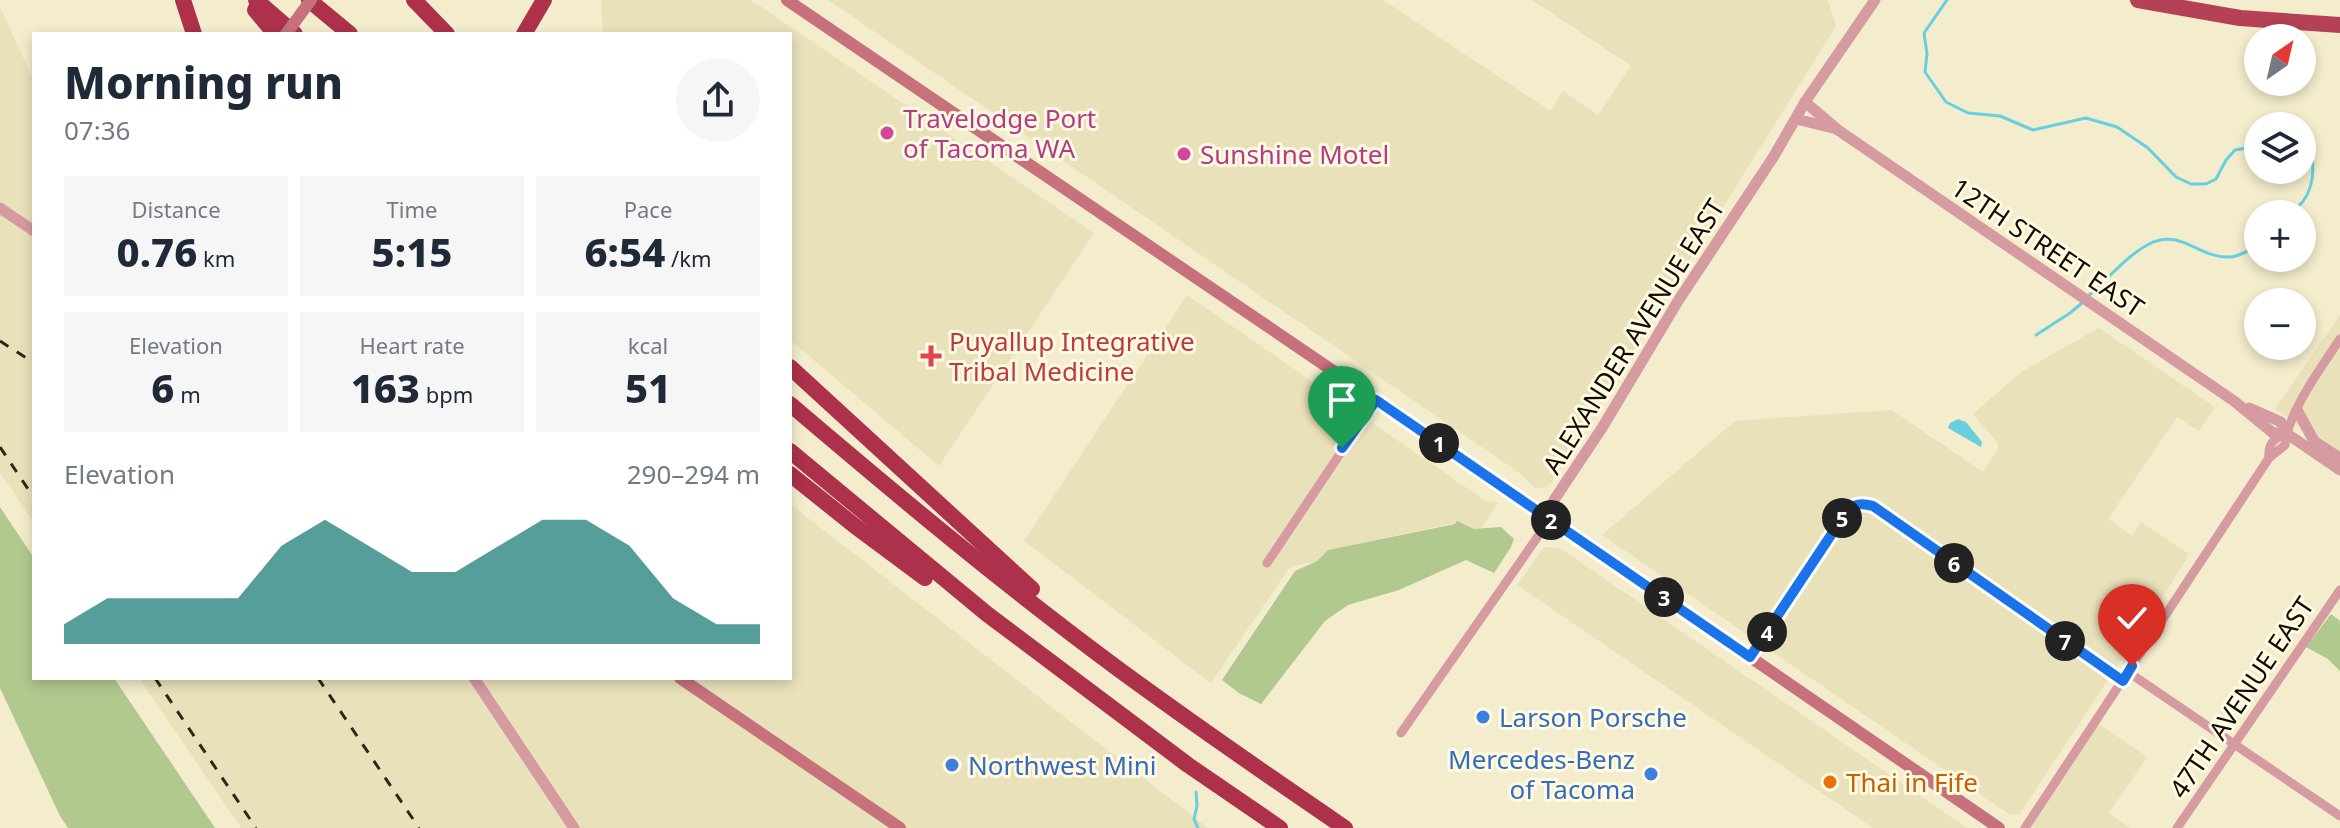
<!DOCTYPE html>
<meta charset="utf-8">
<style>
body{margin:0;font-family:"Noto Sans",sans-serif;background:#f6f6f7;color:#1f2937;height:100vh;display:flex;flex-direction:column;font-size:30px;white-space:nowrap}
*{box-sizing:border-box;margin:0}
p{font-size:26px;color:#747a83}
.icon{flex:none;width:44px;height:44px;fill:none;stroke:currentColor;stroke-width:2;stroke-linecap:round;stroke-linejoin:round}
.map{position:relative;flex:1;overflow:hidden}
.details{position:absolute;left:32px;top:32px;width:760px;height:648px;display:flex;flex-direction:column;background:#fff;border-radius:0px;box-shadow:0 4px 12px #0003}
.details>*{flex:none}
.needle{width:52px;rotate:34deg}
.buttons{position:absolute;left:2244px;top:24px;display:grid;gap:16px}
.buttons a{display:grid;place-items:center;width:72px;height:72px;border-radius:50%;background:#fff;box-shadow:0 4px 12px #0003;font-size:40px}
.pin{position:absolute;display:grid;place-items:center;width:68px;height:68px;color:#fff;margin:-82px -34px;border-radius:50% 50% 50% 0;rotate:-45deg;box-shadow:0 0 8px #0007}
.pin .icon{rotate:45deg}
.km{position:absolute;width:40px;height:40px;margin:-20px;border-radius:50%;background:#222;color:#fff;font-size:22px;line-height:40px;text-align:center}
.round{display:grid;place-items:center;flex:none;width:84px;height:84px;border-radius:42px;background:#f6f6f7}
.head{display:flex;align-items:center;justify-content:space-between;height:136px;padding:0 32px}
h1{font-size:44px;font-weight:800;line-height:60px}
.metrics{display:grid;grid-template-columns:repeat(3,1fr);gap:12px;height:136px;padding:8px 32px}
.metrics div{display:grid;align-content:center;border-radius:0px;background:#f6f6f7;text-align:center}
.metrics b{font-size:40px;font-weight:800}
.metrics small{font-size:22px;font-weight:400}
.metrics p{font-size:22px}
.chart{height:224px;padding:16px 32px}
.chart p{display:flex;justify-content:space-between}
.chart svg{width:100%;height:144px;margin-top:8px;fill:#0f766e;opacity:.7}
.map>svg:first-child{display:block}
.built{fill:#e9e1ba}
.green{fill:#b1c98f}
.water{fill:#66cfe0}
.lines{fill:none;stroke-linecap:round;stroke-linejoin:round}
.stream{stroke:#66cfe0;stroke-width:3}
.minor{stroke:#d69ba0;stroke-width:9}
.tertiary{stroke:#d69ba0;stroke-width:11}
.secondary{stroke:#c7717c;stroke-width:12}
.trunk{stroke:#b44156;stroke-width:16}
.motorway{stroke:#ad314b;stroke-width:16}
.rail{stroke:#2a281c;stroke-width:3;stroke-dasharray:10 10;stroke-linecap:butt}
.secondary-bridge{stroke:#c7717c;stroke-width:12}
.route-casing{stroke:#fff;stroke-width:16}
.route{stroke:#1a73e8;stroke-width:10}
.hotel-dot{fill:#d1479c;stroke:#fffae1;stroke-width:3}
.health-dot{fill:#e0444e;stroke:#fffae1;stroke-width:3}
.shop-dot{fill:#3f7fe0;stroke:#fffae1;stroke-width:3}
.food-dot{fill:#e8710a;stroke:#fffae1;stroke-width:3}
.labels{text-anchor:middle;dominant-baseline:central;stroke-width:6;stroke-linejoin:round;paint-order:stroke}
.hotel-label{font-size:26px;fill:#b23c85;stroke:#fffae1;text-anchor:start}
.street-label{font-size:26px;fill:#0e0c03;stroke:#fffae1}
.health-label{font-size:26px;fill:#be3a42;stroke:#fffae1;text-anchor:start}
.shop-label{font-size:26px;fill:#366cbe;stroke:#fffae1;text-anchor:start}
.food-label{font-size:26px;fill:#c56008;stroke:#fffae1;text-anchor:start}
</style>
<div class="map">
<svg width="2340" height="828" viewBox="0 0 2340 828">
<rect width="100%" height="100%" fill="#f3edcd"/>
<g class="built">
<path d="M601,0H751L1094,233L939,466L790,340V34H603Z"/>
<path d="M828,0H1383L1550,111L1563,91L1598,115L1631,66L1532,0H1828L1836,26L1551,483L1545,487L1539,488H1535L1521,474Z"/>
<path d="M0,7L34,81V523L0,472Z"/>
<path d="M1187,295L1484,500L1498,503L1477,534L1455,523L1328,550L1317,561L1290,567L1211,683L1024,541Z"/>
<path d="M2340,315V455L2275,409Z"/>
<path d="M2099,328L2215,407L2199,431L2177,417L2108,519L2132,536L2141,522L2189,554L2169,587L2019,815L2009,814L1602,535L1735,421L1892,410L1983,472L1998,449V443L1973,414L2021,372Z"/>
<path d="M790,504L1208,828H241L139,678H790Z"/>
<path d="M1544,547L1560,548L1967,828H1873L1517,585Z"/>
<path d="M2098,723L2147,757L2109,813L2130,828H2033V824Z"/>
</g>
<g class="green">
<path d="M0,507L34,558V678H114L215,828H68L60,816L0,688Z"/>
<path d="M1457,521L1474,529L1501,527L1514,539L1511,547L1494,573L1466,560L1399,590L1348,605L1325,621L1261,704L1239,693L1222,680L1295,571L1317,561L1328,550L1455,524Z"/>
<path d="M2331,614L2340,621V671L2328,659L2306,647Z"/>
</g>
<path class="water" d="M1958,419L1966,422L1982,442L1981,447L1948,428L1950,423Z"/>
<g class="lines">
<g class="stream">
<path d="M1947,0L1924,33L1927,54L1925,72L1946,102L1968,113L2000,116L2033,130L2086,118L2117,127L2148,148L2176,177L2191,184H2206L2216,179L2226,160L2235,150L2253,147L2258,150"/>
<path d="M2289,214C2312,200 2316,175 2311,150L2302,144"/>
<path d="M2087,297C2107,280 2126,256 2149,244C2180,228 2198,257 2227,257C2237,258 2247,251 2256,247L2258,241"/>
<path d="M2036,335L2070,313L2082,303"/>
<path d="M1196,792L1197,806L1194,819L1198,828"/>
</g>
<g class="minor">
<path d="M2269,458C2268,444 2273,439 2285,434"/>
<path d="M1267,563L1376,400"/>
<path d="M1750,657L1847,511C1855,503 1863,503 1873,506L2123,681"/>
<path d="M2128,672L2340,816"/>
<path d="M1401,733L1541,532L1547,518"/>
<path d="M2025,828L2269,458L2285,445C2287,414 2322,366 2340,339"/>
<path d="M2177,828L2340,590"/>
</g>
<g class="tertiary">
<path d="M1805,102L1838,130L2234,401L2273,433H2286"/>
<path d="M1796,119L1833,128"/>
<path d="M0,208L34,231"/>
<path d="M2249,408L2281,422L2286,433L2340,470"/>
<path d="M2297,410L2314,441L2340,458"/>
<path d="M1547,518L1554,500L1602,428L1678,301L1774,156L1805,102L1875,0"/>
<path d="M474,678L574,828"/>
</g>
<g class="secondary">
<path d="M787,0L1376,400L1999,828"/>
<path d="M680,678L900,828"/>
</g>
<path class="trunk" d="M2138,0L2240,18L2340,25"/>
<g class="motorway">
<path d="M183,0L194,34"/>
<path d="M256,0L295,34"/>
<path d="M309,0L350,34"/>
<path d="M414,0L447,34"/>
<path d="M255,10L275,34"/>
<path d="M524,34L544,0"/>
<path d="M790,367L1032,589"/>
<path d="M790,404C898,496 1007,587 1121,671C1195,725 1270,777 1345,828"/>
<path d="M790,451L987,614L1188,765L1280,828"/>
<path d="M790,474L855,526L925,578"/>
</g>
<g class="rail">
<path d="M0,341L34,363"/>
<path d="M0,447L34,498"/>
<path d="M155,678L256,828"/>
<path d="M318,678L419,828"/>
</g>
<path class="secondary-bridge" d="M286,34L311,0"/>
</g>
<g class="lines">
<g class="route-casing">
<path id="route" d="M1342,448L1376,400L1750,657L1847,511C1855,503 1863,503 1873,506L2123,681L2132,666"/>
</g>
<use href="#route" class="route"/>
</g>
<g class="hotel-dot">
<circle cx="887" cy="133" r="8"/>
<circle cx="1184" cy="154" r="8"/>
</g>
<path class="health-dot" d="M927 344h8v8h8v8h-8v8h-8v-8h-8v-8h8z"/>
<g class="shop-dot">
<circle cx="1483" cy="717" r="8"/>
<circle cx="952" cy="765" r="8"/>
<circle cx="1651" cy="774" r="8"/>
</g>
<circle class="food-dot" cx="1830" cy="782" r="8"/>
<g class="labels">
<g class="hotel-label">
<text x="903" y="118">Travelodge Port<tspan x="903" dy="30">of Tacoma WA</tspan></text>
<text x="1200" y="154">Sunshine Motel</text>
</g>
<g class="street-label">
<text transform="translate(2048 247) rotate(34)">12TH STREET EAST</text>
<text transform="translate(1633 336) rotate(-58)">ALEXANDER AVENUE EAST</text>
<text transform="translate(2241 697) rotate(-56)">47TH AVENUE EAST</text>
</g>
<g class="health-label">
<text x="949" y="341">Puyallup Integrative<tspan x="949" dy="30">Tribal Medicine</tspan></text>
</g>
<g class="shop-label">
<text x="1499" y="717">Larson Porsche</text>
<text x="1635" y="759" text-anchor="end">Mercedes-Benz<tspan x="1635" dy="30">of Tacoma</tspan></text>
<text x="968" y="765">Northwest Mini</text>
</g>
<g class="food-label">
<text x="1846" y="782">Thai in Fife</text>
</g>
</g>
</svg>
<div class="buttons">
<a><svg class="needle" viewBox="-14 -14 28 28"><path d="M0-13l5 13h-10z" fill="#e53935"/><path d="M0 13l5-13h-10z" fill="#747a83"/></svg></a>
<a><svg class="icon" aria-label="layers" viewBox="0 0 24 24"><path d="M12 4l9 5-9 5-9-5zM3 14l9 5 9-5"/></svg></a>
<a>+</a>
<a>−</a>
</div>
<div class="pin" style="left:1342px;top:448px;background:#1e9e55"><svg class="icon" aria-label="arrive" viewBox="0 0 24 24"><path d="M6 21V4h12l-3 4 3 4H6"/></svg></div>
<div class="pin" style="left:2132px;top:666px;background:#d93025"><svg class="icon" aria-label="check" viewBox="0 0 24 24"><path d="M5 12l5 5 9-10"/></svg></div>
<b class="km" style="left:1439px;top:443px">1</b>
<b class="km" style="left:1551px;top:520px">2</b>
<b class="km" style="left:1664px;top:597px">3</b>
<b class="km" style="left:1767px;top:632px">4</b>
<b class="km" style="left:1842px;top:518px">5</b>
<b class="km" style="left:1954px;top:563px">6</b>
<b class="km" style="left:2065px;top:641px">7</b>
<section class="details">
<div class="head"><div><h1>Morning run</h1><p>07:36</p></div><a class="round"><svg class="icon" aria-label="share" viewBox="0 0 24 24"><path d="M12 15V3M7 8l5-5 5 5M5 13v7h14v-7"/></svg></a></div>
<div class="metrics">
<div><p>Distance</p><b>0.76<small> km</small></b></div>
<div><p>Time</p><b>5:15</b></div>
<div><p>Pace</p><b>6:54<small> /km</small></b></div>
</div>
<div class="metrics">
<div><p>Elevation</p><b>6<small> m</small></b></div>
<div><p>Heart rate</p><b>163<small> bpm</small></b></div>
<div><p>kcal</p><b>51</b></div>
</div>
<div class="chart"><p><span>Elevation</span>290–294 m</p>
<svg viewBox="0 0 160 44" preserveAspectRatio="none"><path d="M0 44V38L10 30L20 30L30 30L40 30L50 14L60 6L70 14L80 22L90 22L100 14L110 6L120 6L130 14L140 30L150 38L160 38V44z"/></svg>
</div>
</section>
</div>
